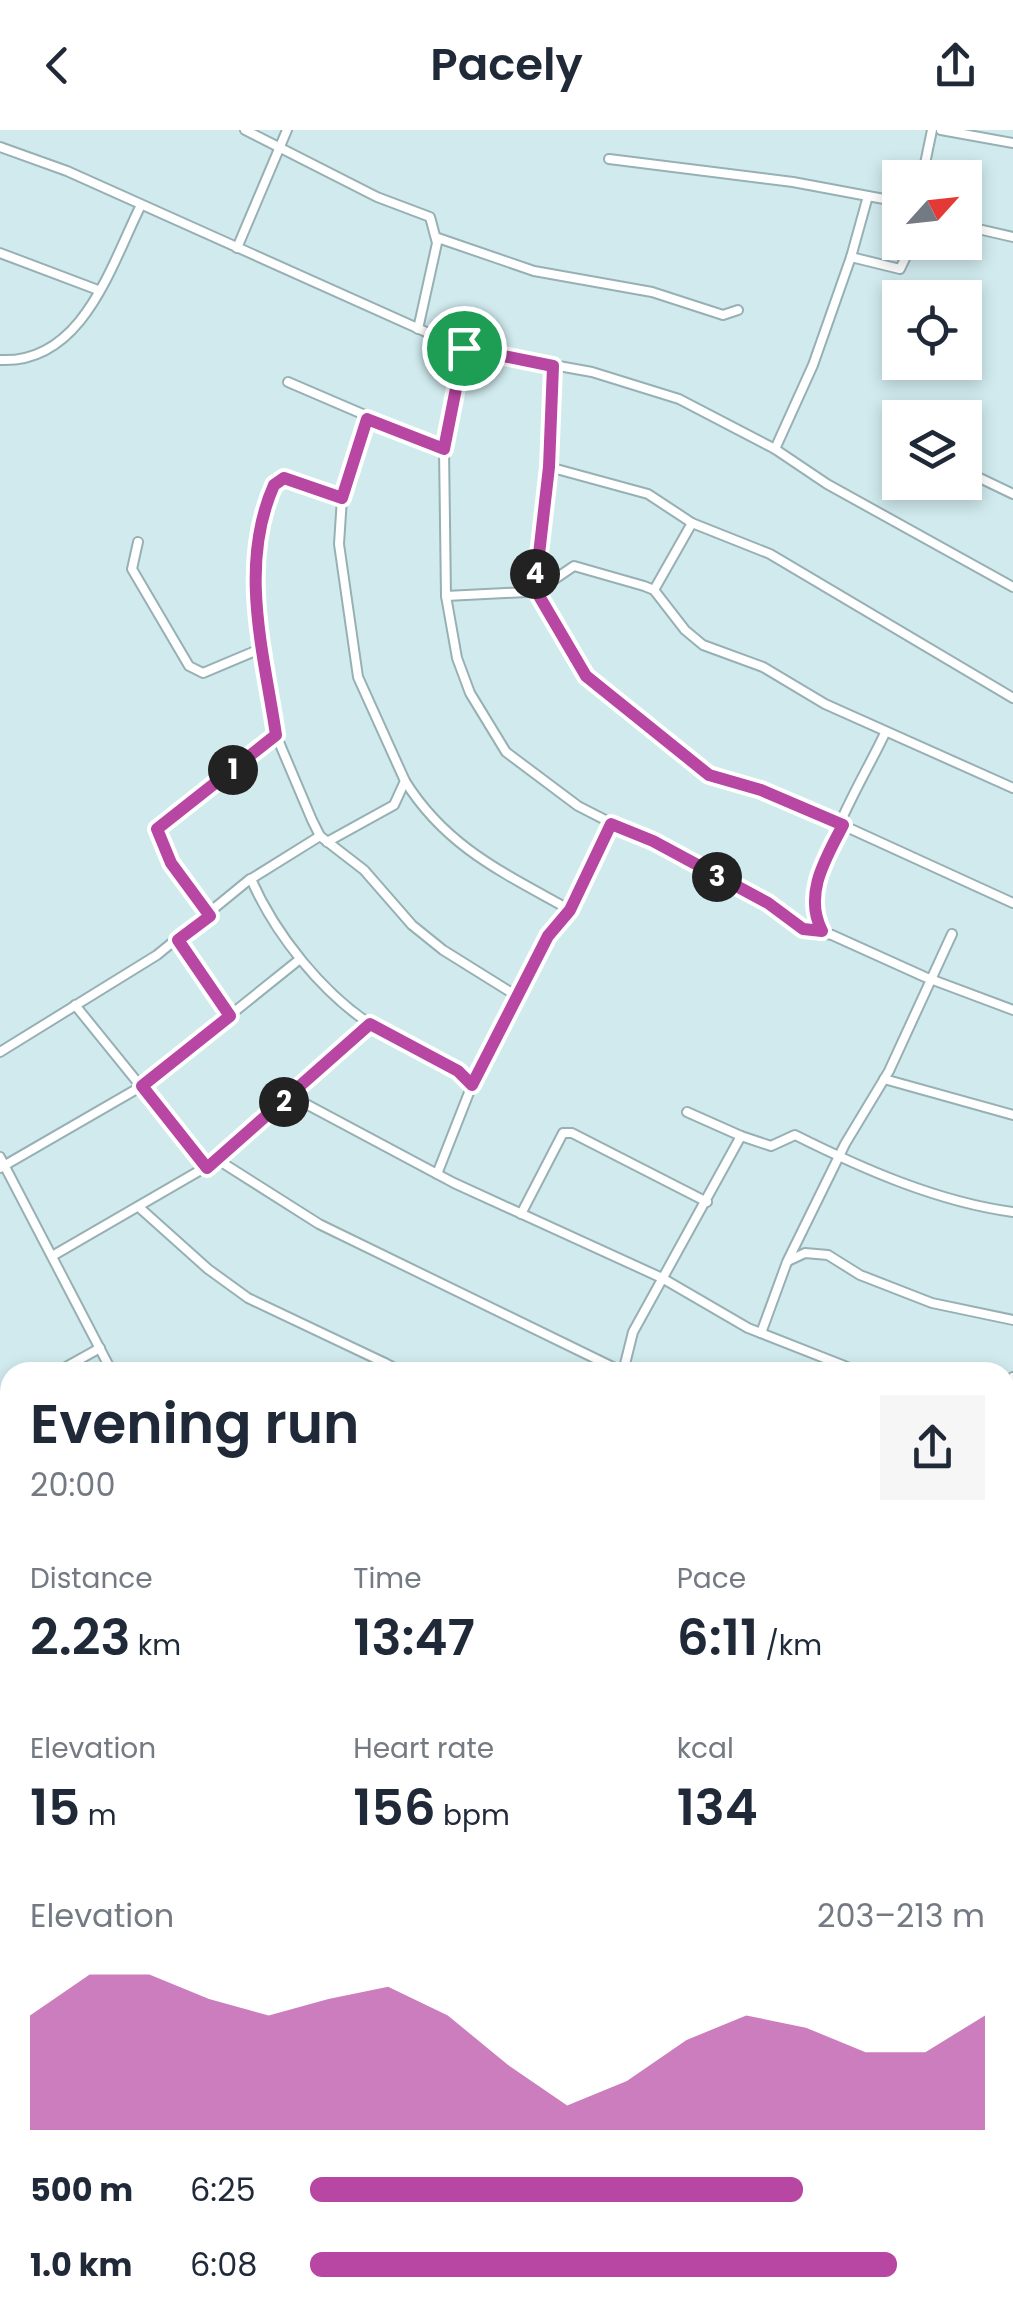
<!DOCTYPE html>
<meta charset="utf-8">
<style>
body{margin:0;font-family:Poppins,sans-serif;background:#f6f6f7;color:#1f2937;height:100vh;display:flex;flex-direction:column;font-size:38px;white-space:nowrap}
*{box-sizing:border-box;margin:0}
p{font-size:32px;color:#747a83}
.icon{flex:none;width:55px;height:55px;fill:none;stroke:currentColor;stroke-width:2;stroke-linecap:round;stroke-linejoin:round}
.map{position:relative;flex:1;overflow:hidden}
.sheet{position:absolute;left:0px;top:1232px;width:1015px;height:962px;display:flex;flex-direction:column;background:#fff;border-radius:30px 30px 0 0;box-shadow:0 5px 15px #0003}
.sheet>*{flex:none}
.needle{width:65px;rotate:63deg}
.fabs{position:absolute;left:882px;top:30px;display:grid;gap:20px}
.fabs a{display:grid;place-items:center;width:100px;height:100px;border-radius:0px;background:#fff;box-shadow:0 5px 15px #0003;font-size:50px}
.pin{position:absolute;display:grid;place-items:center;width:85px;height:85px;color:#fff;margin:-42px;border:5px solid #fff;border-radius:50%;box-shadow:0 2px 10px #0007}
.km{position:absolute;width:50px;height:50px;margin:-25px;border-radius:50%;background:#222;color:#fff;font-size:28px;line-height:50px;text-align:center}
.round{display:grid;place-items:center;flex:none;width:105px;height:105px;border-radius:0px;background:#f6f6f7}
.overview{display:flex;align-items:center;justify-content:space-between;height:170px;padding:0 30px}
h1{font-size:55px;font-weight:600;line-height:75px}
.stats{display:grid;grid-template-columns:repeat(3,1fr);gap:15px;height:170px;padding:10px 30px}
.stats div{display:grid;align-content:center}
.stats b{font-size:50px;font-weight:600}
.stats small{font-size:28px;font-weight:400}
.stats p{font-size:28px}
.chart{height:280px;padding:20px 30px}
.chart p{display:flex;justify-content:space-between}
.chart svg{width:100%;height:180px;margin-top:10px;fill:#b747a3;opacity:.7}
ul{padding:0 30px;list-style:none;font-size:32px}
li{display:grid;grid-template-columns:160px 120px 1fr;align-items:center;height:75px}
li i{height:25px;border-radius:12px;background:#b747a3}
header{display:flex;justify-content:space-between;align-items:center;height:130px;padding:0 30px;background:#fff;font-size:45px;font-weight:600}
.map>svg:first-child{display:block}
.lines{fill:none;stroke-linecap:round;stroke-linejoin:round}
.minor-casing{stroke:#97b0b4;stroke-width:12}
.tertiary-casing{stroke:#97b0b4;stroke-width:15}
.minor{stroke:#fff;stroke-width:8}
.tertiary{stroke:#fff;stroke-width:10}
.route-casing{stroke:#fff;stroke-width:20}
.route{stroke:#b747a3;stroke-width:12}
</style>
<header><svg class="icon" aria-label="back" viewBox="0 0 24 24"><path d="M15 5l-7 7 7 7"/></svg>Pacely<svg class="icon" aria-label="share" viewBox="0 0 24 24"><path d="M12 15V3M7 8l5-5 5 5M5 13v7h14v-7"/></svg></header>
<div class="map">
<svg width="1013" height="2194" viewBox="0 0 1013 2194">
<rect width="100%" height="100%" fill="#d0eaee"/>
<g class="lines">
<g class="minor-casing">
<g id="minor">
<path d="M245,0L377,67L430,87L437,113L418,199"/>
<path d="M941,0L1013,13"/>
<path d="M0,17L67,41L464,219L592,242L679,269L775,319L827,354L1013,457"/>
<path d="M609,29L793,52L900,72"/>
<path d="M922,48L932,0"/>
<path d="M965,96L1013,107"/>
<path d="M438,108L534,141L652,162L723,185L738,180"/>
<path d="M237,118L287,0"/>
<path d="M0,123L98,160"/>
<path d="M851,127L868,66"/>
<path d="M464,219L444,319L446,466L457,528L470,563L506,622L578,676L768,773L803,799L832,805L925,847L1013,880"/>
<path d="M0,230C83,234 111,135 141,75"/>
<path d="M553,236L549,337L648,364L692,393"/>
<path d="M288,252L444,319"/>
<path d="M775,319L813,235L851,127L900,139L913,112"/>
<path d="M549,337L535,459L586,546L709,645L783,668L1013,773"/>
<path d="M965,341L1013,364"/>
<path d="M342,368L284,349L274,355L268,371L255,454L257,497L276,605L312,690L320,706L364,740L412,795L443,820L520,868"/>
<path d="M138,412L132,439L189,536L203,543L260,519"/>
<path d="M654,460L692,393L770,424L1013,568"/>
<path d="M446,466L526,462L546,455L574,436L644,456L654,460L685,500L703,515L763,537L825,574L1013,658"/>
<path d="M405,651C446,717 504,743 570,780"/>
<path d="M320,706L251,749C275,804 322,863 373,896C405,917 445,928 472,955L437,1044"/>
<path d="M327,712L394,675L405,651L358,547L339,414L342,368L367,289"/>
<path d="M209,786L171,733L157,699L276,605"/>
<path d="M822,801C797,752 863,651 885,603"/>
<path d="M178,809L230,886"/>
<path d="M75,875L207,1038"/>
<path d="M0,922L157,825L250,749"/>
<path d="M884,949L1013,985"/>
<path d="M472,955L548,806L570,780L611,694"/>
<path d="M291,966L454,1053L662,1148L748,1198L860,1242"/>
<path d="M741,1006L771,1016L795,1005C863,1039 938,1072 1013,1082"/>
<path d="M0,1027L112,1242"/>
<path d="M218,1030L319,1094L623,1242"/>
<path d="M0,1038L142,956L300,829"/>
<path d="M141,1079L208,1139L248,1168L385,1233L381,1242"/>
<path d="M521,1084L563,1003H572L707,1072"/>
<path d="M54,1125L218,1030L370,895"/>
<path d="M788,1131L805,1123L828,1125L860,1145L932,1173L1013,1190"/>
<path d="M761,1203L787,1132L845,1014L889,941L952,804"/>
<path d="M385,1233L403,1242"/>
<path d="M57,1242L100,1218"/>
<path d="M623,1242L633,1202L741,1006L687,982"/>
<path d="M0,1276L10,1270"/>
<path d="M0,1281L10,1299"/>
<path d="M1005,1305L1013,1247"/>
<path d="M0,1389L10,1384"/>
<path d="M10,1497L4,1500L10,1513"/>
<path d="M1005,1586L1013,1603"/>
<path d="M0,1730L10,1750"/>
<path d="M1005,1807L1013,1822"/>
<path d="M0,1810L10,1805"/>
<path d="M0,1873L10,1894"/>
<path d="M1005,1926L1013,1921"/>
<path d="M0,2062L10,2084"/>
<path d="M1005,2107L1013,2102"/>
<path d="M0,2124L10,2118"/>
<path d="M47,2185L51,2194"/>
<path d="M353,2185L358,2194"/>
<path d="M457,2185L462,2194"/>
<path d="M708,2185L713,2194"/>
<path d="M822,2185L828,2194"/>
<path d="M962,2185L967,2194"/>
<path d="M212,2194L223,2185"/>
<path d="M800,2194L818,2185"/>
</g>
</g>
<g class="tertiary-casing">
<g id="tertiary">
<path d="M1005,1430H1013"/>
<path d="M0,2003L10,1998"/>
</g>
</g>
<use href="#minor" class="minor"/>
<use href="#tertiary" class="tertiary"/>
</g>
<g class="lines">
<g class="route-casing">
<path id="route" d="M464,218L553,236L549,337L535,459L586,546L709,645L761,660L843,695C826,728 803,764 822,801L803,799L768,773L653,711L611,694L570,780L548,806L472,955L458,941L370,894L207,1038L142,956L230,886L178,810L210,786L171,733L157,699L276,605C264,523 238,436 274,355L284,348L342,368L367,289L444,319Z"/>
</g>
<use href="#route" class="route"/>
</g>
</svg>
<div class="fabs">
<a><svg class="needle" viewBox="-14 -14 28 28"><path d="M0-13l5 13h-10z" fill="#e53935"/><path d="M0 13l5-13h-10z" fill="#747a83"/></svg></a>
<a><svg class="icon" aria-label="locate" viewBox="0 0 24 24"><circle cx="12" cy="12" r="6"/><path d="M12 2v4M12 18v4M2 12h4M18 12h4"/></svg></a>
<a><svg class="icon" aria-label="layers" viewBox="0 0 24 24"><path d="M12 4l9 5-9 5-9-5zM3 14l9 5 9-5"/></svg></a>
</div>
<div class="pin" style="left:464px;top:218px;background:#1e9e55"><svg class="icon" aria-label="arrive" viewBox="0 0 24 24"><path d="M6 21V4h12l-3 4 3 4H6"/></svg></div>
<b class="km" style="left:233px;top:640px">1</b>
<b class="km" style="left:284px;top:972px">2</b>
<b class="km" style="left:717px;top:747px">3</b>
<b class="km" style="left:535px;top:444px">4</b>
<section class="sheet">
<div class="overview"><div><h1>Evening run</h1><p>20:00</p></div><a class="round"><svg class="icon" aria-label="share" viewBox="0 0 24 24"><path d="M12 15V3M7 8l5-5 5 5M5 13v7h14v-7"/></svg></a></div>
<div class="stats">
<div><p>Distance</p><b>2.23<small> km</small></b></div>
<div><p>Time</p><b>13:47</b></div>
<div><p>Pace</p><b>6:11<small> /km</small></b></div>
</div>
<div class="stats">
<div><p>Elevation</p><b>15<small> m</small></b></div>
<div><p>Heart rate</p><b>156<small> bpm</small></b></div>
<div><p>kcal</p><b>134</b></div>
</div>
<div class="chart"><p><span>Elevation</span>203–213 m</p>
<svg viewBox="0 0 160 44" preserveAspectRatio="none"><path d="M0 44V16L10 6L20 6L30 12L40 16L50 12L60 9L70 16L80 28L90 38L100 32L110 22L120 16L130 19L140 25L150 25L160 16V44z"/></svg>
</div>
<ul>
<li><b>500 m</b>6:25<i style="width:73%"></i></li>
<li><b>1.0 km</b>6:08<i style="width:87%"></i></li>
</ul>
</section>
</div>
